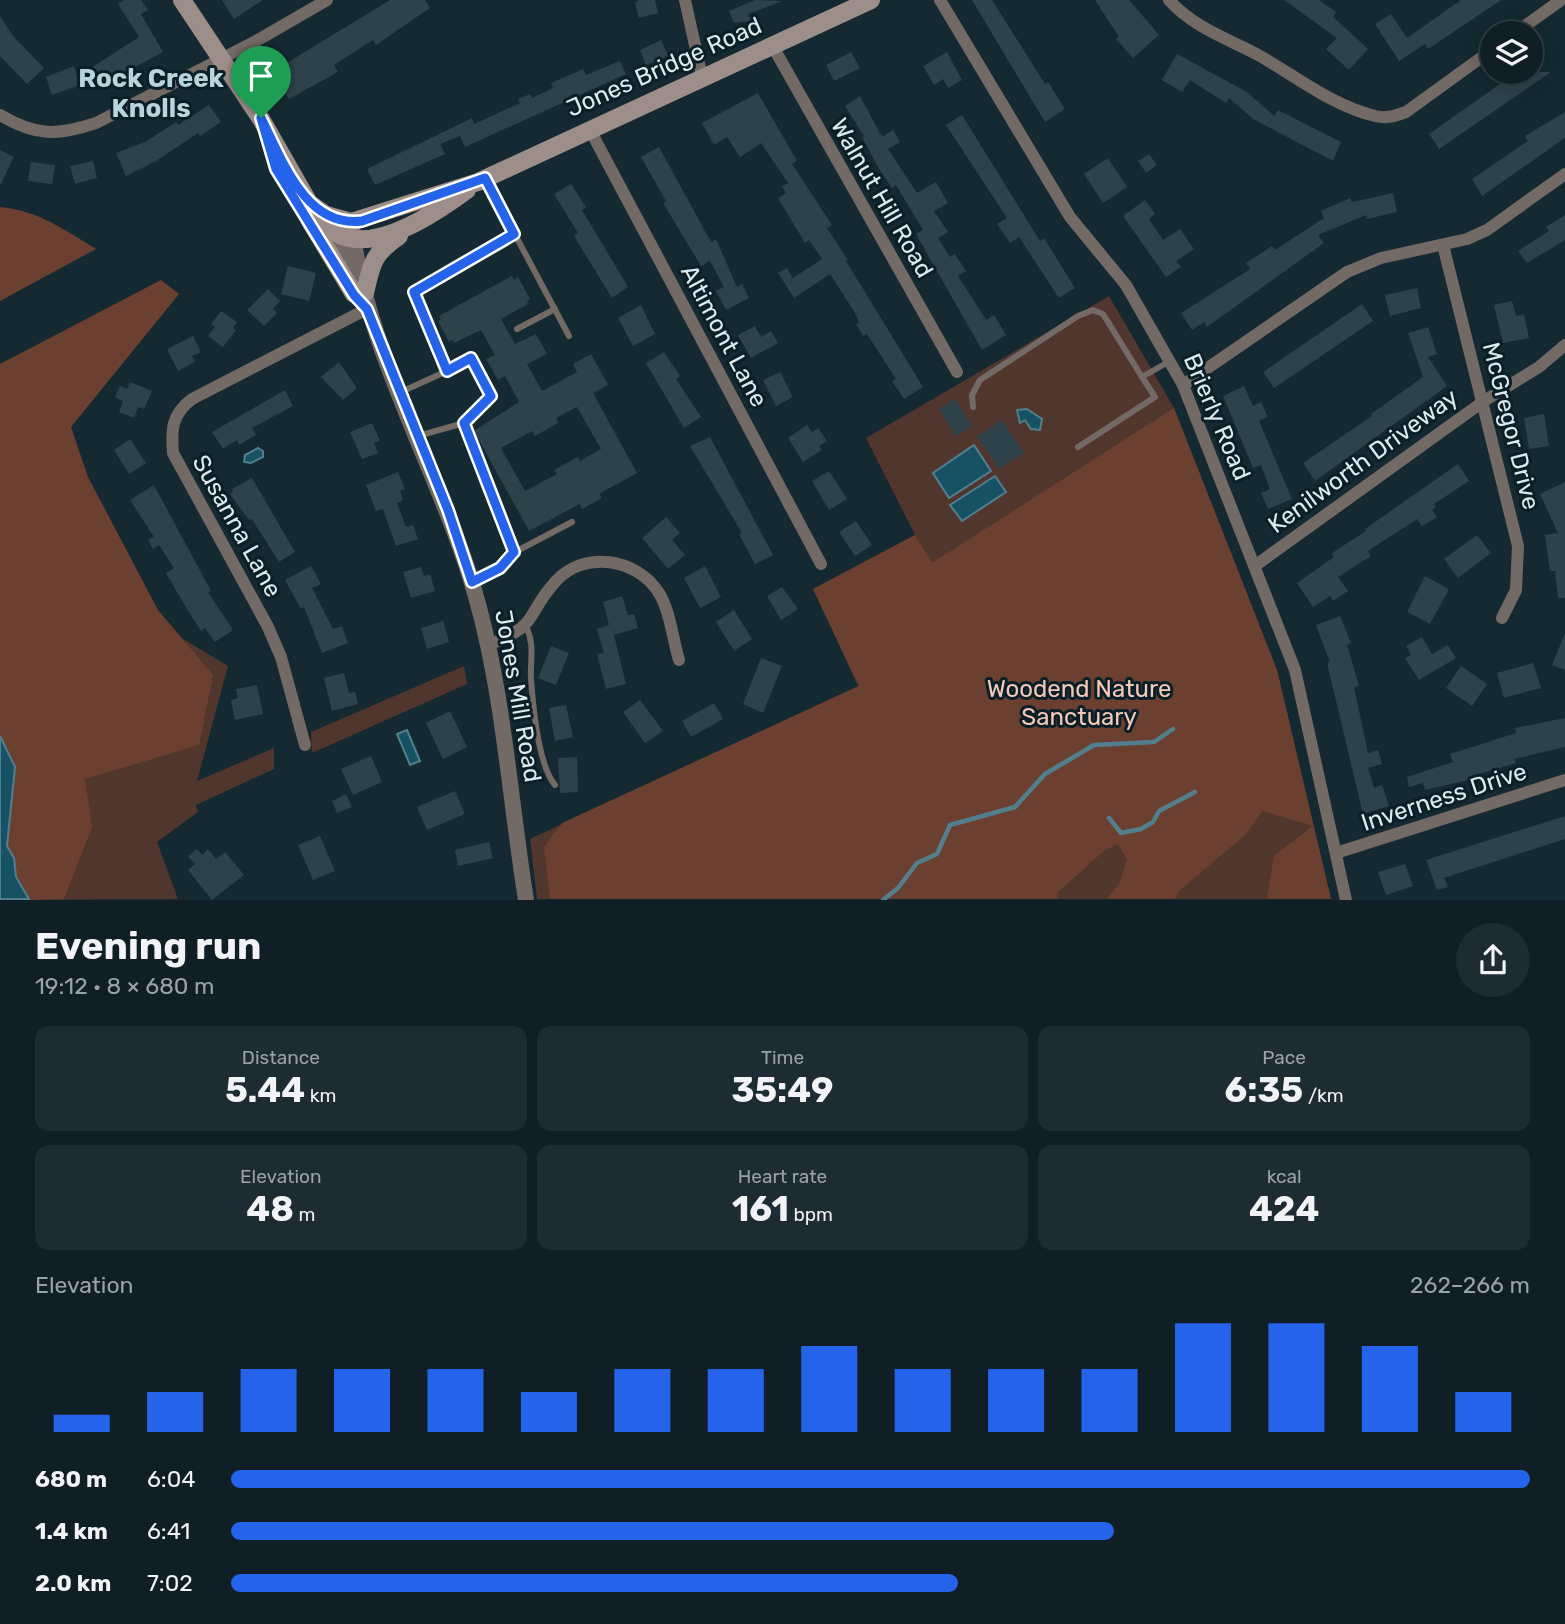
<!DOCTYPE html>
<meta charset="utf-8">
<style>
body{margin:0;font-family:Rubik,sans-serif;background:#1d2c32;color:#f1f3f6;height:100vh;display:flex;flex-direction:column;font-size:26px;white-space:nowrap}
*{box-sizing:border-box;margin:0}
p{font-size:23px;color:#9ba2a7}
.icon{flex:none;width:38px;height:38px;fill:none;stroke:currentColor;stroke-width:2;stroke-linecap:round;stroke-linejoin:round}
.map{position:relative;height:900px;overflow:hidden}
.panel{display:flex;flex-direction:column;background:#0f1f25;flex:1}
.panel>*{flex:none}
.fabs{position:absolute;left:1480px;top:21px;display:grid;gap:14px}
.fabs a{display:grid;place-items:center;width:63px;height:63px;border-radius:50%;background:#0f1f25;box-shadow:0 4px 18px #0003,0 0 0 2px #2f3d42;font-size:35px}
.pin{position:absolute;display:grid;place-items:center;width:60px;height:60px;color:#fff;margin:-72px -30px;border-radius:50% 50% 50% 0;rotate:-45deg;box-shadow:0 0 7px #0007}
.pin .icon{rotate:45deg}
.round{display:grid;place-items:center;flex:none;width:74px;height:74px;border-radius:37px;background:#1d2c32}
.summary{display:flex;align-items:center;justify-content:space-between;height:119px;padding:0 35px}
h1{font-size:38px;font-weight:700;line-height:52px}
.figures{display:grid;grid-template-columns:repeat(3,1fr);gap:10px;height:119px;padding:7px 35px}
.figures div{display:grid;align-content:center;border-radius:14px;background:#1d2c32;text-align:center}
.figures b{font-size:35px;font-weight:700}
.figures small{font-size:19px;font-weight:400}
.figures p{font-size:19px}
.chart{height:196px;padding:14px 35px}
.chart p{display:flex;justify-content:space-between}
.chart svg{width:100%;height:126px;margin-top:7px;stroke:#2563eb;stroke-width:6}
ul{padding:0 35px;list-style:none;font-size:23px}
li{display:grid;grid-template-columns:112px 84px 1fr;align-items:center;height:52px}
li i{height:18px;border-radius:9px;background:#2563eb}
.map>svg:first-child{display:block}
.green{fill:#50362d}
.forest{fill:#6b4030}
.water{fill:#175164;stroke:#527f8e;stroke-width:2}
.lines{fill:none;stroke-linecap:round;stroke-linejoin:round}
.stream{stroke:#527f8e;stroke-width:4.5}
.building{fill:#2d424b;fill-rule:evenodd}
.service{stroke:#736965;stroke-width:6}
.minor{stroke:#736965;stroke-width:12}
.tertiary{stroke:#736965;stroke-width:16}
.secondary{stroke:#9e8e89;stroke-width:18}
.route-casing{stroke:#fff;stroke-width:14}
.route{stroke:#2563eb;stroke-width:9}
.labels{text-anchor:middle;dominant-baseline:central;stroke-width:6;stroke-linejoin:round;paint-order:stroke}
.street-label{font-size:24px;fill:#ddeaef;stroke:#0a1f27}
.park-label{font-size:24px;fill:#f6c8b7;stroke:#0a1f27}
.neighbourhood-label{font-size:26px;font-weight:bold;fill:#bad4de;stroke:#0a1f27}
</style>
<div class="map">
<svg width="1565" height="900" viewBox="0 0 1565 900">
<rect width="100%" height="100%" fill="#142931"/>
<g class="green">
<path d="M1109,296L1174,408L1277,670L1331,899H537L530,839L858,686L813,589L915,535L866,438Z"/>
<path d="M160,625L228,666L197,781L274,748V769L196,805L198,812L157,842L178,899L0,900Z"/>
<path d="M464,666L467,684L312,753L311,732Z"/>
</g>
<g class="forest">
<path d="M0,207C37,210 65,230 96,249L0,301Z"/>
<path d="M161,280L179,294L71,427L88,477L158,610L213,675L199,745L85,779L92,827L64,899L29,900L16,877L14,858L7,846L15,767L0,736V364Z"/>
<path d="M1174,408L1277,670L1331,899H1267L1274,856L1313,826L1262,811L1246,834L1178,892L1175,899H1107L1119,884L1127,860L1118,844L1105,850L1058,892L1057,899H550L544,847L562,823L859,686L813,589L915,535L932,563Z"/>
</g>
<g class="water">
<path d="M1027,409L1042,419L1040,430L1031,429L1025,420L1020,423L1017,410Z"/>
<path d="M974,445L991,471L949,498L933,473Z"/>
<path d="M258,448L263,451V457L251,463L244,462L245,455Z"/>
<path d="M995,476L1006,492L962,521L950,505Z"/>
<path d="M407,730L420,761L410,765L397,734Z"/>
<path d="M0,736L15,767L7,846L14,858L16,877L29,899H0Z"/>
</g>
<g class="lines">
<g class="stream">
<path d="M1109,818L1121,833L1141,829L1153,822L1159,811L1195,792"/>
<path d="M883,900L898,888L917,863L937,854L950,825L1015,807L1045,774L1094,745L1154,742L1173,729"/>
</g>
</g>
<g class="building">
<path d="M124,0H141L148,10L141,14L163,52L98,87L94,80L52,95L46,77L74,66L77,77L139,37L118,4Z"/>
<path d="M222,0H263L234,19Z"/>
<path d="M390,0H425L430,8L376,45L373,40L334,65L338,72L289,99L272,72Z"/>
<path d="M639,0H655L658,13L639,18L635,3Z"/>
<path d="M755,0L782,1L748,14L751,21L734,23L729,11Z"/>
<path d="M972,0H992L1045,84L1048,82L1065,109L1045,122Z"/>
<path d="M1095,0H1129L1159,35L1133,58L1116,39L1119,37Z"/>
<path d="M1284,0H1319L1336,12L1333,17L1368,49L1349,70L1326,49L1337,38Z"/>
<path d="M1461,0H1501L1428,49L1425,44L1399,61L1375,24L1391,14L1407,38Z"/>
<path d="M0,16L13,36L44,68L27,84L0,56Z"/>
<path d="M661,40L668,56L646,65L640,50Z"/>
<path d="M851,52L860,68L834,81L826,65Z"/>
<path d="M947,52L962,80L948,88L943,79L934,85L923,66Z"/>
<path d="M1177,54L1247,92L1274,116L1278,110L1341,142L1333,161L1253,119L1229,98L1226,103L1190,80L1182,92L1162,80Z"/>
<path d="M620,61L626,74L465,147L460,136L440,144L445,154L375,185L367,169L472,118L474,124L520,103L518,99L530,94L532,98L553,88L551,83L583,69L586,75Z"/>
<path d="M1517,72H1551L1439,149L1429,134Z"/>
<path d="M758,93L797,161L792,164L832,225L827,228L848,260L846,261L923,387L904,399L892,381L896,379L867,334L863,336L856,324L859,323L855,313L830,274L794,298L778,273L787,268L793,278L822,259L809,240L805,243L778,198L786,193L782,186L788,183L761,143L740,157L727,137L714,145L702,123Z"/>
<path d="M860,96L882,137L893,130L900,142L888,149L917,193L936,182L948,203L934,211L948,232L938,238L950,257L955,254L966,271L958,276L986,320L994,315L1006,335L982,350L916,234L923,230L896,185L892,188L879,169L862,137L864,136L845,106Z"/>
<path d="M209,105L221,122L200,136L198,133L156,161L126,176L116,153L147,141L176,122L178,125Z"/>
<path d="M1565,112V138L1482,196L1472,179L1528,141L1525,136Z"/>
<path d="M962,115L1040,241L1044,238L1075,288L1059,298L1019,237L1010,243L997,224L1007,218L946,125Z"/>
<path d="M659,147L711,242L716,239L737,287L742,284L749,298L726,310L716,291L724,287L710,261L701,266L663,203L666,201L641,157Z"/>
<path d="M0,150L14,157L0,186Z"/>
<path d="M1149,154L1157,165L1146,173L1138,161Z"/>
<path d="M1108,158L1127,187L1103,203L1084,174Z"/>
<path d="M93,161L97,178L75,184L70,166Z"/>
<path d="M31,162L55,165L52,184L28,181Z"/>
<path d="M571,184L586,207L582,210L628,287L612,298L574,236L578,233L554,194Z"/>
<path d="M1393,193L1397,212L1367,219L1366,215L1318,235L1324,243L1207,327L1204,322L1192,330L1181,313L1250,269L1246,263L1272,246L1275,250L1324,218L1321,211L1350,198L1352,202Z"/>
<path d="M1145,200L1155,214L1149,219L1163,240L1180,229L1194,249L1176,261L1181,267L1166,277L1123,216Z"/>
<path d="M1565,215V240L1527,263L1518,251L1549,231L1546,227Z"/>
<path d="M288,266L316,273L309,301L281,294Z"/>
<path d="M512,276L514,280L518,277L530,299L527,301L528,304L501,319L515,344L536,334L547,354L527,364L542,391L577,372L573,364L591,354L608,385L593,393L637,473L599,494L602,498L582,509L580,504L529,531L474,431L519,402L505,376L498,380L486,359L495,355L481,330L454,343L453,340L449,342L438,321L441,319L439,316ZM577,407L601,449L580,461L578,457L554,470L557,474L525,491L501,448L532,431L535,436L558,423L556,418Z"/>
<path d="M1417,288L1421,308L1390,316L1385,295Z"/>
<path d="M268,289L280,301L273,309L277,313L264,326L247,310Z"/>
<path d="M1512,301L1516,316L1524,314L1529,338L1503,343L1494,305Z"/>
<path d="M1362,304L1373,321L1274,388L1263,372Z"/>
<path d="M641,305L655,334L633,346L618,318Z"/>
<path d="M221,311L237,322L233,328L236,330L223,347L208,336L215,327L211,324Z"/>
<path d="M755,326L761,337L771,331L778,343L751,358L738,335Z"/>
<path d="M1428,327L1437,354L1428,357L1447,386L1315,481L1303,463L1372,416L1371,414L1423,377L1408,333Z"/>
<path d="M193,336L201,352L192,356L195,362L178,371L167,349Z"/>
<path d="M664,352L680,376L676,379L701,417L684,428L646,363Z"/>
<path d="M339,362L357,388L343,400L321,377Z"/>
<path d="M780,372L793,397L776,406L763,380Z"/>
<path d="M130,382L152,391L144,409L138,407L134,418L119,412L123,401L115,397L120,386L127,389Z"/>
<path d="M1244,386L1253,406L1261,402L1268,417L1259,421L1292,499L1268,509L1261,493L1270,489L1261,465L1253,468L1223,396Z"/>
<path d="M285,390L293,406L252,428L256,435L239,445L237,440L223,449L212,432Z"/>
<path d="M955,399L972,426L956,436L939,409Z"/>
<path d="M1544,414L1549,446L1529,449L1524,418Z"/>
<path d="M1002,420L1024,453L999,469L977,436Z"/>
<path d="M372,423L380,441L374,443L378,453L362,459L350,432Z"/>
<path d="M807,425L812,432L818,428L827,441L819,446L822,450L803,462L788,438Z"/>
<path d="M710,437L773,555L755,564L739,534L742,533L690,446Z"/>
<path d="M130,439L146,463L129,474L114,450Z"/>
<path d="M1458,464L1469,481L1434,504L1436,507L1432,510L1437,517L1422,526L1417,519L1368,551L1371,556L1338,577L1348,591L1333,601L1330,596L1313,607L1297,583L1334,557L1332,553L1366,531L1365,529Z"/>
<path d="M829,471L847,499L829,510L812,481Z"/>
<path d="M398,472L405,489L400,491L403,500L397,503L406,527L413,525L418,539L396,546L383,509L376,511L366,485Z"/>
<path d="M252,478L295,552L279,562L252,519L249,520L230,494L233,492L232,489Z"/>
<path d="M1565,482V598H1558L1555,571H1550L1545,535L1558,533L1540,494Z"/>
<path d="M154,485L211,591L208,592L233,630L215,642L205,628L201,631L187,609L166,573L174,568L159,545L153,549L148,540L154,537L130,500Z"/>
<path d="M666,517L680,533L672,540L685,555L668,569L642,538Z"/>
<path d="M856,521L872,545L855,556L839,532Z"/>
<path d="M1477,535L1491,553L1458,578L1444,559Z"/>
<path d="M311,566L321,584L312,588L333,629L342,626L348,643L322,653L304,607L301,609L285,580Z"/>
<path d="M705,566L721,597L700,608L684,578Z"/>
<path d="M421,567L424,576L430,574L435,591L411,598L403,572Z"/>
<path d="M1425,576L1449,589L1430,624L1407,612Z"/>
<path d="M782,587L798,609L781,620L767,596Z"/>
<path d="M622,596L628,615L634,614L638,628L614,635L626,684L606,689L597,654L604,653L597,629L609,625L603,602Z"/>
<path d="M734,610L752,639L734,651L716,622Z"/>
<path d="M1340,616L1351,643L1347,645L1359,686L1354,687L1368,753L1378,750L1382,764L1368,768L1374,788L1382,785L1389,806L1363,814L1327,663L1330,662L1316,625Z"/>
<path d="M443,621L449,642L427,649L421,628Z"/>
<path d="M1565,633V670L1552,665Z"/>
<path d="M1422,637L1432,654L1448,645L1456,658L1419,680L1405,658L1411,655L1406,646Z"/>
<path d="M551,646L569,653L556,685L538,678Z"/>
<path d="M761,658L782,666L763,713L743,704Z"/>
<path d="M1533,663L1541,688L1504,698L1497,673Z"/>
<path d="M1461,666L1487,684L1472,706L1446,688Z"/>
<path d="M344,673L349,693L355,692L358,704L332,711L324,678Z"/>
<path d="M257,685L263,714L235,720L231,700L238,698L236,689Z"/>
<path d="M640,700L663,731L645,743L623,712Z"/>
<path d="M714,703L723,719L691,737L682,721Z"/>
<path d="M566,705L573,737L555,741L549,708Z"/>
<path d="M450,711L467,747L443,759L426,723Z"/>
<path d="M1565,718V747L1514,759L1516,763L1476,775L1477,778L1425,790L1423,783L1409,787L1407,777L1453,762L1450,754L1516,733L1515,728Z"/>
<path d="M371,756L382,782L353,795L341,769Z"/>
<path d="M577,757L578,792L560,793L558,758Z"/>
<path d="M455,791L465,814L427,830L417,807Z"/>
<path d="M346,794L352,807L337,813L332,801Z"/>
<path d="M1565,816V839L1444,878L1448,887L1437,890L1426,860Z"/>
<path d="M320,836L335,871L313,880L298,845Z"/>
<path d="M489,842L493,858L458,866L455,850Z"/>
<path d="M197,849L202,855L208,849L216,859L225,852L244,875L212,900L188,870L195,864L188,856Z"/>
<path d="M1405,864L1413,886L1386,895L1378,872Z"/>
</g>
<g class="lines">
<g class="service">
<path d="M486,180L569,336"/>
<path d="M517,329L555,309"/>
<path d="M401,392L447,371"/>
<path d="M973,407L972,395L980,380L1078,316L1093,310L1103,314L1142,377"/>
<path d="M464,423L515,552L572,522"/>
<path d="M418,436L464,423L491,396L471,358L447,371L414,292L514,234"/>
<path d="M1078,447L1155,397L1142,377L1170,361"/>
<path d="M472,582L500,568L515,552"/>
<path d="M526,626C535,645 530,659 531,679C533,706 538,765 555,785"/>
</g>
<g class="minor">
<path d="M685,0L702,77"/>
<path d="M940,0L1070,217L1126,285L1183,385L1295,670L1346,900"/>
<path d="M1169,0C1194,28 1229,39 1260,56C1297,77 1333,106 1375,116C1386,119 1395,116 1406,112L1493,49"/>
<path d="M1515,33L1561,0"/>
<path d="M772,45L957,372"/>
<path d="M0,115C35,136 57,136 96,123L256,41L327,0"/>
<path d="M589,128L821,564"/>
<path d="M1443,245L1518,546L1516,590L1502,618"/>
<path d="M1183,385L1347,272L1381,258L1467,239L1487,230L1565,174"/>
<path d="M1256,565L1484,401L1539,367L1565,345"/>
<path d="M488,645C541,625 524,616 556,581C584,550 637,558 659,593C670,611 673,640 679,660"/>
<path d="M305,745L281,657L268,627L173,453C171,429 172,414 192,399L367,309"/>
<path d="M1336,853L1565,780"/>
</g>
<g class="tertiary">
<path d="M352,228C366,348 435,464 471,580C503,682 509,794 526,900"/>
<path d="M347,274L341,248L350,226"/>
</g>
<g class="secondary">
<path d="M182,0L261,119L309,203L326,215L351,222L478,182L871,0"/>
<path d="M305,212C317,222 327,231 342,236C380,251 437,212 467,190"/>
<path d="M310,221L354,294"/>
<path d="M365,293C372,262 373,254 399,236"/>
</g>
</g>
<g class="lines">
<g class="route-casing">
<path id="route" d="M261,118C282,159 305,228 362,221L485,178L514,234L414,292L447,371L471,358L491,396L464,423L514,552L500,568L472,582L448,510L367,309L354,295L276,169Z"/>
</g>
<use href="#route" class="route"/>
</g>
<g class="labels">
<g class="street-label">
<text transform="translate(664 67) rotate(-24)">Jones Bridge Road</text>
<text transform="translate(882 198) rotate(60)">Walnut Hill Road</text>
<text transform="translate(724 336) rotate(62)">Altimont Lane</text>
<text transform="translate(1217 417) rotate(67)">Brierly Road</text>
<text transform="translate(1511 426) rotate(76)">McGregor Drive</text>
<text transform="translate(1363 461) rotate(-36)">Kenilworth Driveway</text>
<text transform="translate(237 526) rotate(61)">Susanna Lane</text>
<text transform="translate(518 696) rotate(80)">Jones Mill Road</text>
<text transform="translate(1444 797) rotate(-18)">Inverness Drive</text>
</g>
<g class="park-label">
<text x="1079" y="689">Woodend Nature<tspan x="1079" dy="28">Sanctuary</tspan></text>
</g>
<g class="neighbourhood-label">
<text x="151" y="78">Rock Creek<tspan x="151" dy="30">Knolls</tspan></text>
</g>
</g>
</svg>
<div class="fabs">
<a><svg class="icon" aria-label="layers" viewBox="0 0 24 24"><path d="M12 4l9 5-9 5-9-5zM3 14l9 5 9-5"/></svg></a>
</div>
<div class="pin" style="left:261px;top:118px;background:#1e9e55"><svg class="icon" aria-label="arrive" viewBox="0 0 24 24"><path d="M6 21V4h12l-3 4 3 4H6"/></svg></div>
</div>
<section class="panel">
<div class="summary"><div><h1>Evening run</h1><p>19:12 · 8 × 680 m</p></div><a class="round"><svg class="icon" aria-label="share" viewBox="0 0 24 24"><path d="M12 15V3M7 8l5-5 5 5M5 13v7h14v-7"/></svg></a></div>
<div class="figures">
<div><p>Distance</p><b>5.44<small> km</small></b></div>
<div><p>Time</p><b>35:49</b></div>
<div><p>Pace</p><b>6:35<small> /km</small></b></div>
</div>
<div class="figures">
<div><p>Elevation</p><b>48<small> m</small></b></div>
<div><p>Heart rate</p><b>161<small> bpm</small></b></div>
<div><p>kcal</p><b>424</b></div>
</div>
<div class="chart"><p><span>Elevation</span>262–266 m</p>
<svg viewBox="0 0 160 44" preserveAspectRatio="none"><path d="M5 44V38M15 44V30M25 44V22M35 44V22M45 44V22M55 44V30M65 44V22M75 44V22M85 44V14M95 44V22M105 44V22M115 44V22M125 44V6M135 44V6M145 44V14M155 44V30"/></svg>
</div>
<ul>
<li><b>680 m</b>6:04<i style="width:100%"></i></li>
<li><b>1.4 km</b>6:41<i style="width:68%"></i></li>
<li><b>2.0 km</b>7:02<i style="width:56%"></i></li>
</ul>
</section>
